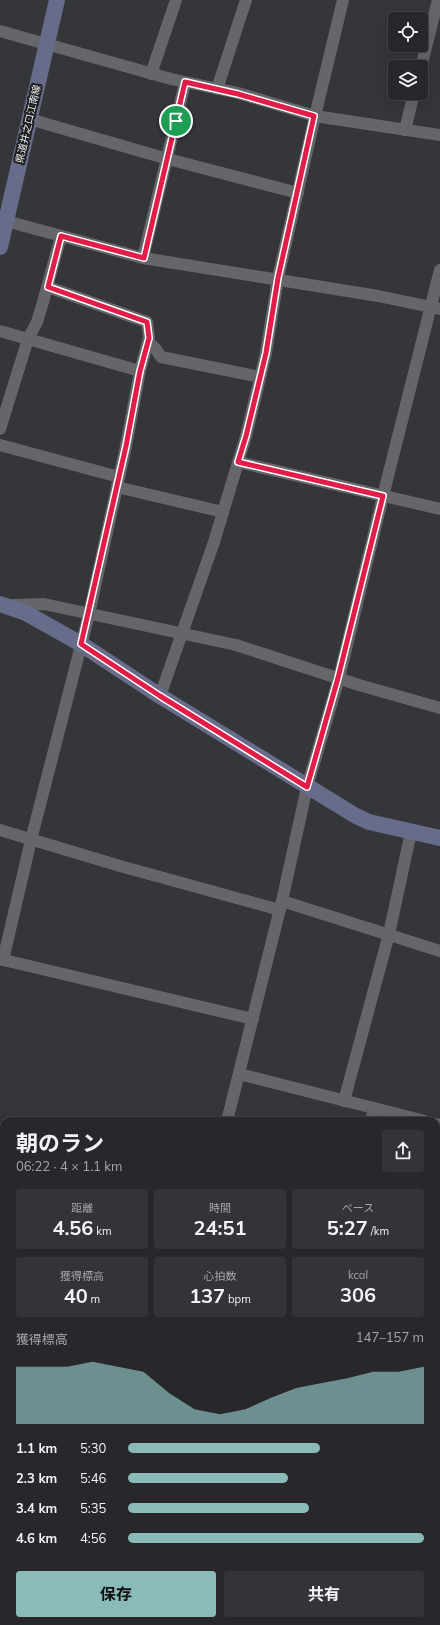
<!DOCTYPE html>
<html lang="ja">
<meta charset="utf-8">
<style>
body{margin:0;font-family:Mulish,"Noto Sans JP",sans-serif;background:#343438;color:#f1f3f6;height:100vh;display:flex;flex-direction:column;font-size:15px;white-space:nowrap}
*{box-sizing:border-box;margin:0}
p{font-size:13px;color:#a5a6a9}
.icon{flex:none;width:22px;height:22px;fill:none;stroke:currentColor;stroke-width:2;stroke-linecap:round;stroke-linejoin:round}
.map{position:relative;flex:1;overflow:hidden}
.sheet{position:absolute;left:0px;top:1117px;width:440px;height:508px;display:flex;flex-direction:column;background:#28282c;border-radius:12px 12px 0 0;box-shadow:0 4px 16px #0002,0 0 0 1px #444448}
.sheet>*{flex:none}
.buttons{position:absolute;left:388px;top:12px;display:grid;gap:8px}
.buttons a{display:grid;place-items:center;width:40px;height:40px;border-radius:4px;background:#28282c;box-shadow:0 4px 16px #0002,0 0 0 1px #444448;font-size:20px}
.pin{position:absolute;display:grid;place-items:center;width:34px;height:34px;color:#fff;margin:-17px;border:2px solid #fff;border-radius:50%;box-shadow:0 1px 4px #0007}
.round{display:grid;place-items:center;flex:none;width:42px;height:42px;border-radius:4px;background:#343438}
.summary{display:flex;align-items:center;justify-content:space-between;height:68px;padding:0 16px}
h1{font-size:22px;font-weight:700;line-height:30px}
.metrics{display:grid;grid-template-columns:repeat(3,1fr);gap:6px;height:68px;padding:4px 16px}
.metrics div{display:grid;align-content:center;border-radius:4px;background:#343438;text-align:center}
.metrics b{font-size:20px;font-weight:700}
.metrics small{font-size:11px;font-weight:400}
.metrics p{font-size:11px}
.chart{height:112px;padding:8px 16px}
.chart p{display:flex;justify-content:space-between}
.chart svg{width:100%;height:72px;margin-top:4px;fill:#8bbbb9;opacity:.7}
.cta{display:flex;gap:8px;margin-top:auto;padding:8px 16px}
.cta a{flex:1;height:46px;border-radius:4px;background:#8bbbb9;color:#111;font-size:16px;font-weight:700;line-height:46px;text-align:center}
.cta a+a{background:#343438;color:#f1f3f6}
ul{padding:0 16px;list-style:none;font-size:13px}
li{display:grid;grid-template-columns:64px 48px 1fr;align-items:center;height:30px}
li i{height:10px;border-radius:5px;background:#8bbbb9}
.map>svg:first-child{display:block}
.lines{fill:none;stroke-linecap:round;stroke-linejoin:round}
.minor{stroke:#65666a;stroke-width:12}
.secondary{stroke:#666c89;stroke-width:16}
.route-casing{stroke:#fff;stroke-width:8}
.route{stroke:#e11d48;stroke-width:5}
.labels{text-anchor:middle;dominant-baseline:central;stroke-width:4;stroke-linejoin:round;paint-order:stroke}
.street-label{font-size:10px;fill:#eff0f2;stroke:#1d1e1f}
</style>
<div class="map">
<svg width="440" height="1625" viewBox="0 0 440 1625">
<rect width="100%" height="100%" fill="#35363a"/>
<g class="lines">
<g class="minor">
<path d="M0,31L171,79L238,93L315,116L440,135"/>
<path d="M421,67L438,0"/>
<path d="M151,74L176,0"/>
<path d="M217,89L246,0"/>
<path d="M29,119L168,159L298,193"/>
<path d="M405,130L414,93"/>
<path d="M0,222L6,221L143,258L378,296L440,309"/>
<path d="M143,258L185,83"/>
<path d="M0,331L140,371"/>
<path d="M148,342L155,348L161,357L260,377"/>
<path d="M0,429L28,339L37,322L43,302L61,236"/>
<path d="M0,445L119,477"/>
<path d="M238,462L440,509"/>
<path d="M117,487L223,512"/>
<path d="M11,605L44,604L236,645L359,685L440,708"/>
<path d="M160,696L214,542L246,436L266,353L278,278L315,116L343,0"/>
<path d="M0,830L120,866L280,910"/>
<path d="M282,901L440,951"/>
<path d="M0,959L253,1019"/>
<path d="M3,960L31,840L89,614L126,446L140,371L149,338L147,322L48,287"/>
<path d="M239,1074L425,1121"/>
<path d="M344,1101L389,934L411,832"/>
<path d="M227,1121L282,901L307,787L339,678L383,496L440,270"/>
<path d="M371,1121L374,1108"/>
<path d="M436,1124L440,1125"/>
<path d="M0,1214L4,1215"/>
<path d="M436,1231L440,1214"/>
<path d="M436,1321L440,1322"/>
<path d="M436,1424L440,1425"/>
<path d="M0,1457L4,1458"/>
<path d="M436,1527L440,1528"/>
<path d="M0,1617L4,1618"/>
<path d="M10,1621L20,1625"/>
<path d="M53,1625L56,1621"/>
<path d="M241,1625L242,1621"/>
</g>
<g class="secondary">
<path d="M0,247L57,0"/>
<path d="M0,604L26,613L81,644L160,696L356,816L369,822L440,838"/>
</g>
</g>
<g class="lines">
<g class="route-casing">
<path id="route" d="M185,82L238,94L314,116L278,278L266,353L246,436L238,462L383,496L338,678L307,787L160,696L81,644L126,446L140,371L149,338L147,322L48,287L61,236L144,258Z"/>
</g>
<use href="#route" class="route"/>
</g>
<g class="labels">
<g class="street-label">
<text transform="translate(28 124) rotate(-77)">県道井之口江南線</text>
</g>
</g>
</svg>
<div class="buttons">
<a><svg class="icon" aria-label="locate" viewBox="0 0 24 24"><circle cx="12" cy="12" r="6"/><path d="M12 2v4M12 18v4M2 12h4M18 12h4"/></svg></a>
<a><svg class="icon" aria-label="layers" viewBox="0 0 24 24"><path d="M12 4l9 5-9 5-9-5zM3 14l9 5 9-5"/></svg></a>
</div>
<div class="pin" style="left:176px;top:121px;background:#1e9e55"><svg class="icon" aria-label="arrive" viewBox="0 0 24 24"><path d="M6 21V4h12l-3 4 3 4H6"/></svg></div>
<section class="sheet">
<div class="summary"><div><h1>朝のラン</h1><p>06:22 · 4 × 1.1 km</p></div><a class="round"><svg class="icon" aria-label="share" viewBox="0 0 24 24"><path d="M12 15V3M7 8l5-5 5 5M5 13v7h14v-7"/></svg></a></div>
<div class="metrics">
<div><p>距離</p><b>4.56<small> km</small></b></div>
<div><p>時間</p><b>24:51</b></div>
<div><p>ペース</p><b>5:27<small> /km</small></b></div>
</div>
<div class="metrics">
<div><p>獲得標高</p><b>40<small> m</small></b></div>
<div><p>心拍数</p><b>137<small> bpm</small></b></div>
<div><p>kcal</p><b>306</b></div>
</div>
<div class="chart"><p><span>獲得標高</span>147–157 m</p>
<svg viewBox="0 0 160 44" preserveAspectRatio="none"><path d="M0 44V9L10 9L20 9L30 6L40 9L50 12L60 25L70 35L80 38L90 35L100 28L110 22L120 19L130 16L140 12L150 12L160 9V44z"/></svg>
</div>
<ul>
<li><b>1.1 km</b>5:30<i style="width:65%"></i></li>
<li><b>2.3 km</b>5:46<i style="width:54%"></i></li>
<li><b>3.4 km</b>5:35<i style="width:61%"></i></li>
<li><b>4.6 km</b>4:56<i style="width:100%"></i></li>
</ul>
<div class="cta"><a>保存</a><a>共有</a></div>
</section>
</div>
